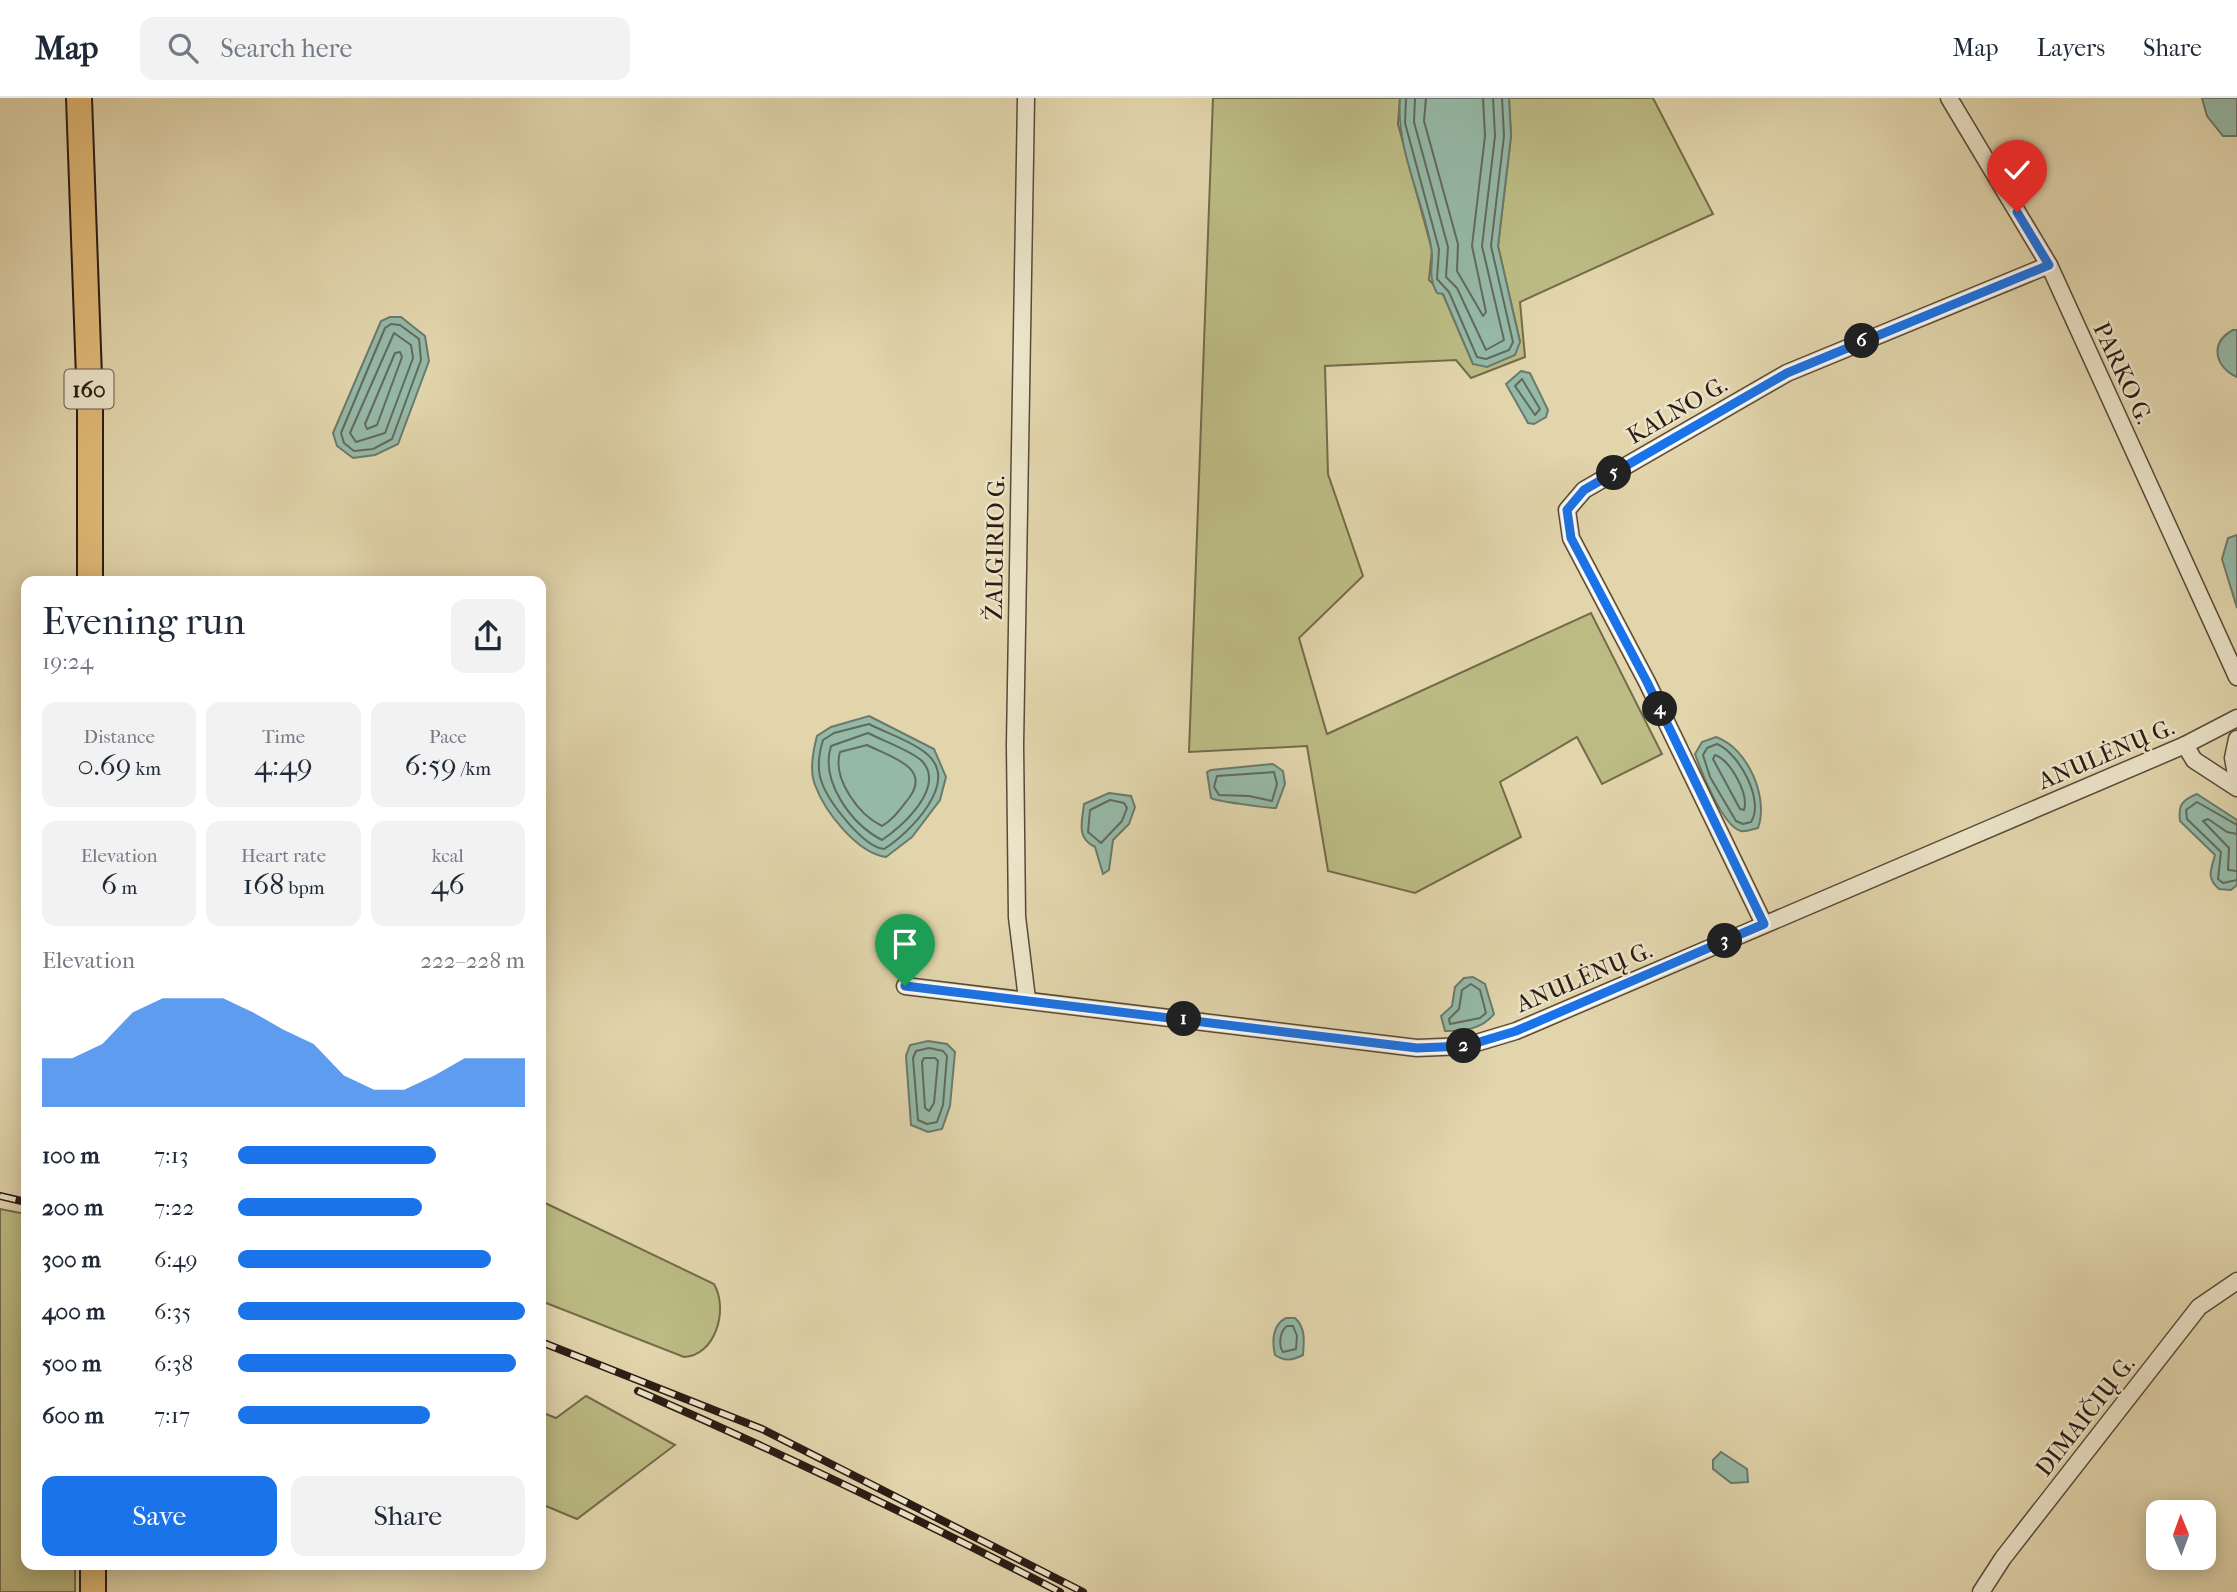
<!DOCTYPE html>
<meta charset="utf-8">
<style>
body{margin:0;font-family:"IM FELL French Canon",serif;background:#f2f2f3;color:#1f2937;height:100vh;display:flex;flex-direction:column;font-size:26px;white-space:nowrap}
*{box-sizing:border-box;margin:0}
p{font-size:23px;color:#747a83}
.icon{flex:none;width:38px;height:38px;fill:none;stroke:currentColor;stroke-width:2;stroke-linecap:round;stroke-linejoin:round}
.map{position:relative;flex:1;overflow:hidden}
.drawer{position:absolute;left:21px;top:478px;width:525px;height:994px;display:flex;flex-direction:column;background:#fff;border-radius:14px;box-shadow:0 4px 18px #0003}
.drawer>*{flex:none}
.needle{width:46px;rotate:359deg}
.fabs{position:absolute;left:2146px;top:1402px;display:grid;gap:14px}
.fabs a{display:grid;place-items:center;width:70px;height:70px;border-radius:14px;background:#fff;box-shadow:0 4px 18px #0003;font-size:35px}
.pin{position:absolute;display:grid;place-items:center;width:60px;height:60px;color:#fff;margin:-72px -30px;border-radius:50% 50% 50% 0;rotate:-45deg;box-shadow:0 0 7px #0007}
.pin .icon{rotate:45deg}
.km{position:absolute;width:35px;height:35px;margin:-18px;border-radius:50%;background:#222;color:#fff;font-size:19px;line-height:35px;text-align:center}
.round{display:grid;place-items:center;flex:none;width:74px;height:74px;border-radius:14px;background:#f2f2f3}
.headline{display:flex;align-items:center;justify-content:space-between;height:119px;padding:0 21px}
h1{font-size:38px;font-weight:600;line-height:52px}
.stats{display:grid;grid-template-columns:repeat(3,1fr);gap:10px;height:119px;padding:7px 21px}
.stats div{display:grid;align-content:center;border-radius:14px;background:#f2f2f3;text-align:center}
.stats b{font-size:30px;font-weight:600}
.stats small{font-size:19px;font-weight:400}
.stats p{font-size:19px}
.chart{height:196px;padding:14px 21px}
.chart p{display:flex;justify-content:space-between}
.chart svg{width:100%;height:126px;margin-top:7px;fill:#1a73e8;opacity:.7}
.cta{display:flex;gap:14px;margin-top:auto;padding:14px 21px}
.cta a{flex:1;height:80px;border-radius:14px;background:#1a73e8;color:#fff;font-size:28px;font-weight:600;line-height:80px;text-align:center}
.cta a+a{background:#f2f2f3;color:#1f2937}
ul{padding:0 21px;list-style:none;font-size:23px}
li{display:grid;grid-template-columns:112px 84px 1fr;align-items:center;height:52px}
li i{height:18px;border-radius:9px;background:#1a73e8}
header{display:flex;align-items:center;gap:42px;box-sizing:border-box;height:98px;padding:0 35px;background:#fff;border-bottom:2px solid #e0e1e3}
header strong{font-size:33px}
nav{display:flex;gap:38px;margin-inline-start:auto;font-size:24px}
.search{width:490px;height:63px;background:#f2f2f3;display:flex;align-items:center;gap:18px;box-sizing:border-box;padding:0 24px;border-radius:14px;color:#747a83;font-size:26px}
.map>svg:first-child{display:block}
.green{fill:#bcbb84;stroke:#736b4c;stroke-width:2}
.water{fill:#95b9a7;stroke:#6a7a6c;stroke-width:2}
.lines{fill:none;stroke-linecap:round;stroke-linejoin:round}
.shore{stroke:#606a5e;stroke-width:2}
.street-casing{stroke:#584a3a;stroke-width:19}
.primary-casing{stroke:#2a1b14;stroke-width:28}
.street{stroke:#ece4c9;stroke-width:16}
.primary{stroke:#e1ba76;stroke-width:24}
.rail-casing{stroke:#2a1b14;stroke-width:8}
.rail{stroke:#ece4c9;stroke-width:5;stroke-dasharray:16;stroke-linecap:butt}
.route-casing{stroke:#fff;stroke-width:14}
.route{stroke:#1a73e8;stroke-width:9}
.labels{text-anchor:middle;dominant-baseline:central;stroke-width:5;stroke-linejoin:round;paint-order:stroke}
.shield{fill:#ece4c9;stroke:#64574a;stroke-width:2}
.shield-label{font-size:23px;font-weight:bold;fill:#2a1b14}
.street-label{font-size:24px;fill:#2a1b14;stroke:#ece4c9}
</style>
<header>
<strong>Map</strong>
<div class="search"><svg class="icon" aria-label="search" viewBox="0 0 24 24"><circle cx="10" cy="10" r="6"/><path d="M15 15l6 6"/></svg>Search here</div>
<nav><a>Map</a><a>Layers</a><a>Share</a></nav>
</header>
<div class="map">
<svg width="2237" height="1494" viewBox="0 0 2237 1494">
<rect width="100%" height="100%" fill="#e2d5ac"/>
<filter id="stains"><feTurbulence type="fractalNoise" baseFrequency=".00286" numOctaves="4"/><feColorMatrix values="0 0 0 0 .2 0 0 0 0 .09 0 0 0 0 .02 0 0 0 .5 -.17"/></filter>
<radialGradient id="worn" r=".72"><stop offset=".6" stop-color="#630" stop-opacity="0"/><stop offset="1" stop-color="#630" stop-opacity=".3"/></radialGradient>
<g class="green">
<path d="M1213,0H1400L1398,26L1432,152L1429,182L1443,196L1473,266L1520,244L1498,148L1511,38L1509,0H1653L1713,116L1520,204L1525,259L1471,280L1456,262L1325,268L1328,376L1363,478L1299,540L1327,636L1591,515L1662,656L1602,686L1577,639L1500,684L1521,739L1415,795L1328,773L1307,648L1189,654Z"/>
<path d="M541,1103L714,1186C729,1212 715,1258 684,1259L541,1203Z"/>
<path d="M0,1111L26,1116V1466L75,1467V1494H0Z"/>
<path d="M586,1298L675,1347L577,1421L541,1406V1314L556,1320Z"/>
</g>
<g class="water">
<path d="M1400,0H1509L1511,38L1498,148L1520,244L1515,257L1487,269L1473,266L1443,196L1437,195C1426,175 1435,167 1431,148C1422,99 1396,51 1400,0Z"/>
<path d="M2202,0H2237V38H2223L2207,18Z"/>
<path d="M390,219H401L425,238L429,263L398,346L375,357L353,360L337,348L333,335L381,223Z"/>
<path d="M2233,232H2237V279C2215,269 2209,245 2233,232Z"/>
<path d="M1521,273L1530,275L1548,312L1546,319L1534,326L1528,325L1506,286Z"/>
<path d="M2237,437V510L2222,461L2228,440Z"/>
<path d="M869,618L934,651L946,679L940,702L912,739L886,759C857,755 825,714 815,687C809,672 813,653 817,638L831,629Z"/>
<path d="M1716,639C1748,650 1769,700 1758,730C1753,731 1746,734 1741,733C1723,729 1701,673 1695,656L1702,644Z"/>
<path d="M1273,666L1283,673L1285,686L1276,710C1268,710 1214,703 1211,700L1207,674L1211,672Z"/>
<path d="M1109,695L1131,698L1135,709L1129,726L1113,742L1109,772L1103,776L1095,749C1076,740 1082,724 1084,706Z"/>
<path d="M2197,696L2237,722V787L2231,792L2219,791C2206,780 2211,772 2215,757L2180,723C2178,707 2182,702 2197,696Z"/>
<path d="M1473,879L1485,886L1494,916C1482,931 1465,933 1445,933L1441,918L1452,908L1455,889L1464,880Z"/>
<path d="M928,943L947,946L955,954L950,1008L942,1031L928,1034L911,1027L906,958L910,947Z"/>
<path d="M1286,1220H1295C1306,1230 1304,1243 1303,1257C1293,1262 1285,1264 1275,1257C1272,1244 1272,1227 1286,1220Z"/>
<path d="M1721,1354L1747,1371L1748,1384L1731,1385L1713,1371V1362Z"/>
</g>
<g class="lines">
<g class="shore">
<path d="M1406,0L1405,25L1439,151L1437,181L1449,194L1477,259L1486,261L1509,252L1513,244L1491,148L1504,38L1502,0"/>
<path d="M1415,0L1414,24L1448,149L1446,179L1457,190L1486,252L1504,242L1482,148L1495,38L1493,0"/>
<path d="M1426,0L1424,23L1458,146L1457,173L1483,218L1486,214L1472,148L1485,38L1483,0"/>
<path d="M391,226L400,227L419,241L421,262L392,341L373,351L354,353L344,345L341,335L385,230Z"/>
<path d="M394,235L411,247L413,260L385,335L356,344L350,335Z"/>
<path d="M400,254L402,259L377,327L367,331L365,326L395,255Z"/>
<path d="M1522,281L1540,311L1535,317L1515,288Z"/>
<path d="M869,626C886,635 912,643 927,656C961,685 908,736 884,751C863,749 829,704 822,685C817,672 819,655 823,642L834,635Z"/>
<path d="M868,635C881,642 912,653 922,663C946,689 902,729 882,742C851,726 820,683 831,648Z"/>
<path d="M1717,646C1739,655 1765,703 1751,724L1743,726L1736,723L1710,679L1703,657L1707,650Z"/>
<path d="M867,647C890,659 932,669 909,700C901,710 894,721 882,728C859,717 832,681 840,654Z"/>
<path d="M1715,657C1731,663 1749,696 1744,712L1740,711L1713,661Z"/>
<path d="M1274,674L1277,686L1272,703L1249,698L1219,697L1214,689L1217,678Z"/>
<path d="M1110,702L1124,705L1127,710L1122,723L1101,745L1088,734L1090,712Z"/>
<path d="M2237,727L2197,704L2186,712L2187,721L2221,754L2218,781L2223,785L2237,782"/>
<path d="M2237,736L2227,734L2208,721L2203,723L2229,750L2228,772L2237,773"/>
<path d="M1471,886L1480,892L1486,915L1480,920L1450,926L1449,921L1459,911L1462,892Z"/>
<path d="M929,950L943,953L947,958L943,1007L937,1024L927,1026L918,1022L913,960L916,953Z"/>
<path d="M924,960H935L938,963L934,1005L929,1013L925,1010L922,964Z"/>
<path d="M1287,1228H1293L1297,1238L1296,1251L1283,1254C1278,1247 1280,1233 1287,1228Z"/>
</g>
<g class="street-casing">
<g id="street">
<path d="M1026,0L1015,647L1017,819L1027,901"/>
<path d="M1949,0L2049,167L2237,579"/>
<path d="M2237,641L2233,660L2237,682"/>
<path d="M2185,647L2194,662L2237,690"/>
<path d="M1764,826L1647,584L1571,440L1567,412L1584,392L1787,275L2049,167"/>
<path d="M905,888L1417,950L1466,948L1516,933L2185,647L2237,620"/>
<path d="M1981,1494L2003,1460L2199,1209L2237,1183"/>
</g>
</g>
<g class="primary-casing">
<g id="primary">
<path d="M79,0L90,307V483"/>
<path d="M93,1466V1494"/>
</g>
</g>
<use href="#street" class="street"/>
<use href="#primary" class="primary"/>
<g class="rail-casing">
<g id="rail">
<path d="M0,1098L26,1104"/>
<path d="M541,1244L762,1331L1083,1494"/>
<path d="M638,1293C781,1355 921,1422 1060,1494"/>
</g>
</g>
<use href="#rail" class="rail"/>
</g>
<g class="lines">
<g class="route-casing">
<path id="route" d="M905,888L1417,950L1466,948L1516,933L1764,826L1647,584L1571,440L1567,412L1584,392L1787,275L2049,167L2017,114"/>
</g>
<use href="#route" class="route"/>
</g>
<g class="labels">
<rect class="shield" x="64.5" y="271.5" width="49" height="39" rx="5"/>
<g class="shield-label">
<text x="89" y="291">160</text>
</g>
<g class="street-label">
<text transform="translate(2123 275) rotate(65)">PARKO G.</text>
<text transform="translate(1677 312) rotate(-30)">KALNO G.</text>
<text transform="translate(995 450) rotate(-89)">ŽALGIRIO G.</text>
<text transform="translate(2106 656) rotate(-23)">ANULĖNŲ G.</text>
<text transform="translate(1584 879) rotate(-23)">ANULĖNŲ G.</text>
<text transform="translate(2085 1318) rotate(-52)">DIMAIČIŲ G.</text>
</g>
</g>
<rect width="100%" height="100%" filter="url(#stains)"/>
<rect width="100%" height="100%" fill="url(#worn)"/>
</svg>
<div class="fabs">
<a><svg class="needle" viewBox="-14 -14 28 28"><path d="M0-13l5 13h-10z" fill="#e53935"/><path d="M0 13l5-13h-10z" fill="#747a83"/></svg></a>
</div>
<div class="pin" style="left:905px;top:888px;background:#1e9e55"><svg class="icon" aria-label="arrive" viewBox="0 0 24 24"><path d="M6 21V4h12l-3 4 3 4H6"/></svg></div>
<div class="pin" style="left:2017px;top:114px;background:#d93025"><svg class="icon" aria-label="check" viewBox="0 0 24 24"><path d="M5 12l5 5 9-10"/></svg></div>
<b class="km" style="left:1184px;top:921px">1</b>
<b class="km" style="left:1464px;top:948px">2</b>
<b class="km" style="left:1725px;top:843px">3</b>
<b class="km" style="left:1660px;top:611px">4</b>
<b class="km" style="left:1614px;top:375px">5</b>
<b class="km" style="left:1862px;top:243px">6</b>
<section class="drawer">
<div class="headline"><div><h1>Evening run</h1><p>19:24</p></div><a class="round"><svg class="icon" aria-label="share" viewBox="0 0 24 24"><path d="M12 15V3M7 8l5-5 5 5M5 13v7h14v-7"/></svg></a></div>
<div class="stats">
<div><p>Distance</p><b>0.69<small> km</small></b></div>
<div><p>Time</p><b>4:49</b></div>
<div><p>Pace</p><b>6:59<small> /km</small></b></div>
</div>
<div class="stats">
<div><p>Elevation</p><b>6<small> m</small></b></div>
<div><p>Heart rate</p><b>168<small> bpm</small></b></div>
<div><p>kcal</p><b>46</b></div>
</div>
<div class="chart"><p><span>Elevation</span>222–228 m</p>
<svg viewBox="0 0 160 44" preserveAspectRatio="none"><path d="M0 44V27L10 27L20 22L30 11L40 6L50 6L60 6L70 11L80 17L90 22L100 33L110 38L120 38L130 33L140 27L150 27L160 27V44z"/></svg>
</div>
<ul>
<li><b>100 m</b>7:13<i style="width:69%"></i></li>
<li><b>200 m</b>7:22<i style="width:64%"></i></li>
<li><b>300 m</b>6:49<i style="width:88%"></i></li>
<li><b>400 m</b>6:35<i style="width:100%"></i></li>
<li><b>500 m</b>6:38<i style="width:97%"></i></li>
<li><b>600 m</b>7:17<i style="width:67%"></i></li>
</ul>
<div class="cta"><a>Save</a><a>Share</a></div>
</section>
</div>
